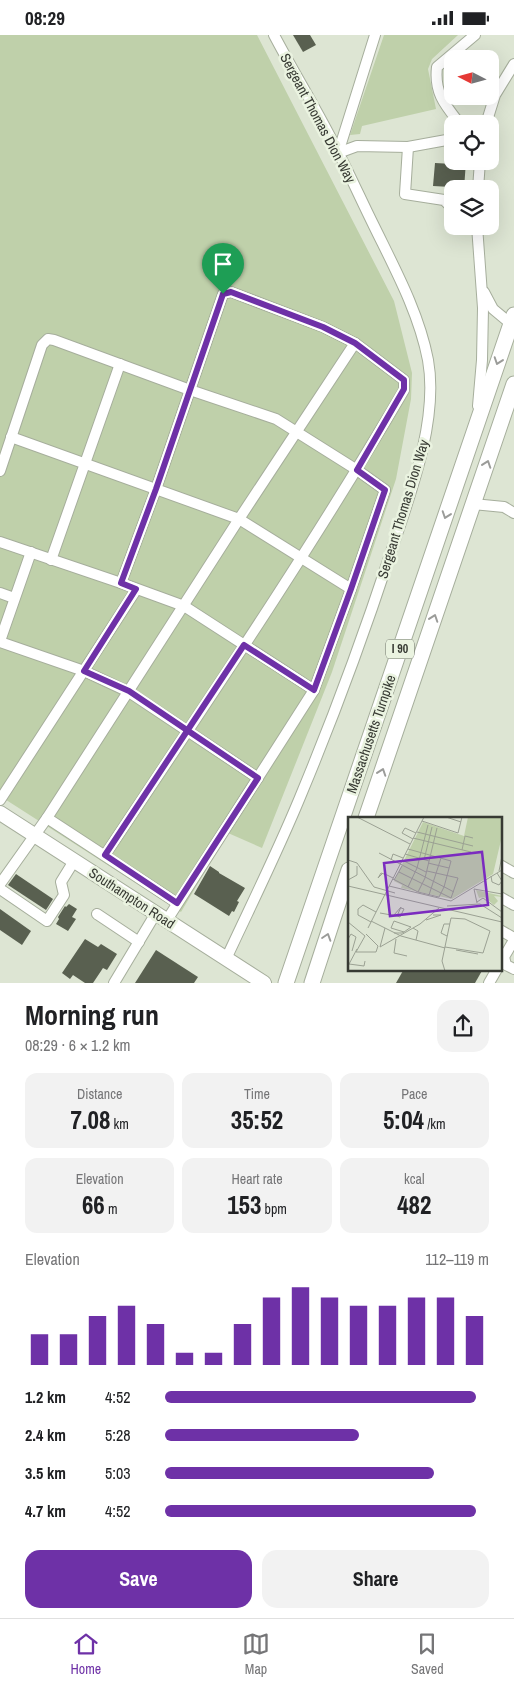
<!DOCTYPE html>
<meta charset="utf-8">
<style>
body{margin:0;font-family:"Archivo Narrow",sans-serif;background:#f2f2f2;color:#202124;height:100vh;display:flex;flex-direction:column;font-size:19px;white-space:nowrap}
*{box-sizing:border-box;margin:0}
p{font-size:16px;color:#757577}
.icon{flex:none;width:28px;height:28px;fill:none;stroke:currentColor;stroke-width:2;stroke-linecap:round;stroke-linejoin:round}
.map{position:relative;height:948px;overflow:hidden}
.drawer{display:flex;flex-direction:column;background:#fff;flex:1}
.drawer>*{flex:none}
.needle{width:32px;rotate:276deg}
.buttons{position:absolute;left:444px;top:15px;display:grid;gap:10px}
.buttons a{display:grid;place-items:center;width:55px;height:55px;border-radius:10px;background:#fff;box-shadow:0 5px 20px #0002;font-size:25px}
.pin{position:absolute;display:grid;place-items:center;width:42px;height:42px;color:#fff;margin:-51px -21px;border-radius:50% 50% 50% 0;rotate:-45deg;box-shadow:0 0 5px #0007}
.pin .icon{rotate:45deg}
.round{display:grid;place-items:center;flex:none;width:52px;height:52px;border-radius:15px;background:#f2f2f2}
.overview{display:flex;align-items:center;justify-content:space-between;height:85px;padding:0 25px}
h1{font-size:28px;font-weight:800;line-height:38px}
.stats{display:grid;grid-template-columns:repeat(3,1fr);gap:8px;height:85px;padding:5px 25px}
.stats div{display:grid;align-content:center;border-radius:12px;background:#f2f2f2;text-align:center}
.stats b{font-size:25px;font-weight:800}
.stats small{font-size:14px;font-weight:400}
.stats p{font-size:14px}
.chart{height:140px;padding:10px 25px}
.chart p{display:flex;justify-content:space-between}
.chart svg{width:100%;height:90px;margin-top:5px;stroke:#6e31a7;stroke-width:6}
.primary-button{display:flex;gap:10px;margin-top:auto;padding:10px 25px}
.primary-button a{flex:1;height:58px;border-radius:15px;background:#6e31a7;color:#fff;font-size:20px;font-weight:800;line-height:58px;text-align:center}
.primary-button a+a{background:#f2f2f2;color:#202124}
ul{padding:0 25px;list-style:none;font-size:16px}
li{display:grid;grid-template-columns:80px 60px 1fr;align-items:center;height:38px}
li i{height:12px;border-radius:6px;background:#6e31a7}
.status{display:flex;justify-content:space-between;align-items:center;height:35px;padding:0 25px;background:#fff;direction:ltr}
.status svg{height:14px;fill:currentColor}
.menu{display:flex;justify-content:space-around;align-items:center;height:70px;border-top:1px solid #e0e0e0;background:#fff;font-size:14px;color:#757577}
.menu a{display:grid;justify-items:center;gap:2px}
.menu .selected{color:#6e31a7}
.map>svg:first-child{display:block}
.green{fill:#bfd0aa}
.building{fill:#596050}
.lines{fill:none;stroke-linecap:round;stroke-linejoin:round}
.minor-casing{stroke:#a6ae9c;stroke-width:12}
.major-casing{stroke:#a6ae9c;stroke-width:16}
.highway-casing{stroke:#a6ae9c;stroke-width:17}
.minor{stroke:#fff;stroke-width:10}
.major{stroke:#fff;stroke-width:14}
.highway{stroke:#fff;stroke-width:15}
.oneway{stroke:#9b9c99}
.route-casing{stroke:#fff;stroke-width:10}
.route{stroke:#6e31a7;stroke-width:6}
.labels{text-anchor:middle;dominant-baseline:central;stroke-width:5;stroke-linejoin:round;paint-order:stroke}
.shield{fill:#eaf3e0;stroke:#6d7267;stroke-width:1}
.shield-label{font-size:12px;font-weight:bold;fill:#373a33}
.street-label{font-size:14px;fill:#373a33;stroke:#eaf3e0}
.inset-road{fill:none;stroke:#9ba193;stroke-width:1}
.view{fill:#7b2cbf;fill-opacity:0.15;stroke:#7b2cbf;stroke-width:2.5}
.inset-edge{fill:none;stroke:#373a33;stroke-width:2.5}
</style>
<div class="status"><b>08:29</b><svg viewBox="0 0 49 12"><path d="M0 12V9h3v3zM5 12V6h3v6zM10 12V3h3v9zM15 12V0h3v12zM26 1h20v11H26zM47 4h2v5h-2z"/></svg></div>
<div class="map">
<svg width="514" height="948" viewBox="0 0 514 948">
<rect width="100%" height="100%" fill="#dde5d3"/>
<g class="green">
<path d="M0,0H257L394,266L412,338L411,364L396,444L332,637L262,813L228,798L181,877L0,761Z"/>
<path d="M384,0H458L432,24L428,34L436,74L362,91L360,99L350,100Z"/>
</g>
<g class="building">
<path d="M293,0H310L316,10L303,17Z"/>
<path d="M453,126H466L464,154H451V152L433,151L435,128L453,129Z"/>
<path d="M210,831L219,837V838L245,853L237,866L239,867L234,877L232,876L229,881L194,859Z"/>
<path d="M16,839L53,864L46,875L8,850Z"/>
<path d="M69,869L77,874L72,882L76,884L68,896L56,889L59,884L58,882L65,871L66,872Z"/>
<path d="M0,874L31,896L22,910L0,895Z"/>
<path d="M85,904L98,912L101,909L117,919L107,935L103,933L93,948H85L73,940L70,944L62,938Z"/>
<path d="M156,915L198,942L194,948H135Z"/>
<path d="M404,934H483L475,948H396Z"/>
</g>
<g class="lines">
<g class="minor-casing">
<g id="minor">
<path d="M460,89C445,70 434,58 437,32L475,0"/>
<path d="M486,89L495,60L514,29"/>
<path d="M408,112L405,159L444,165L452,173"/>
<path d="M338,118L375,0"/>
<path d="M338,118L357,111L408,112L452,104"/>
<path d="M478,154L480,126"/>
<path d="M477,191L483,273L482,325L478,371"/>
<path d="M484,257L493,274L511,289L513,294"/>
<path d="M11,402L239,484L351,554"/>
<path d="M0,436L42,310L48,304L54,305L190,355L276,384L357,435L385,455L351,554L314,655L167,885"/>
<path d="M473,469L504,472L514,478"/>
<path d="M0,507L121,548L184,571L314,655"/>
<path d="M51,525L120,329"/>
<path d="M0,558L14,563"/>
<path d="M0,606L31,517"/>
<path d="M0,607L84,636L129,657L258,743"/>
<path d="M0,765L136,555"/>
<path d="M47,783L177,868"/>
<path d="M105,820C207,667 311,514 404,355V345L355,308L323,292L231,257L223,259L156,454L121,548"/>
<path d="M500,830L514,838"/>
<path d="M0,849L47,783L239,484L355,308"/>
<path d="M0,854L47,886L64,860L61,847L74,826"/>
<path d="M500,862L514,870"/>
<path d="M97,879L139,907"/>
<path d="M500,895L514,903"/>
<path d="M514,905L504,922L506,930L514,934"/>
<path d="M226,924C252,868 280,812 303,755C335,678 364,599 390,520C409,463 439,386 428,325C419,278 395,234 374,191C362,167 351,142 339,119C319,78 295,40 274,0"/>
<path d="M114,948L156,878"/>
<path d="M489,948L497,934"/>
</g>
</g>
<g class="major-casing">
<path id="major" d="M0,778L264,948"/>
</g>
<g class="highway-casing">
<g id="highway">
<path d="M366,783L514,349"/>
<path d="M286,948L514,280"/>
<path d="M312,948L349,835"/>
</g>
</g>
<use href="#minor" class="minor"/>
<use href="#major" class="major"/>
<use href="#highway" class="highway"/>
</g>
<defs><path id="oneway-chevron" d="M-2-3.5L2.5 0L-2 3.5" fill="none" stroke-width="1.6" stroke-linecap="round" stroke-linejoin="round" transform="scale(1.25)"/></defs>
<g class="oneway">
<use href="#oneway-chevron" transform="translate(498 326) rotate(109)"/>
<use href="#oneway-chevron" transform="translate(487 429) rotate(-71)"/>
<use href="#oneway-chevron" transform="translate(446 480) rotate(109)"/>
<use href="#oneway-chevron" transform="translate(434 583) rotate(-71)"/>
<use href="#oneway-chevron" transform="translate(382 737) rotate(-71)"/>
<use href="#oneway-chevron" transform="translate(327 902) rotate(-72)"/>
</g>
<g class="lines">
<g class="route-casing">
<path id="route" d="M223,259L156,454L121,548L136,554L84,636L129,656L258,743L177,868L105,820L244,610L314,655L351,554L385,455L357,435L404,354V345L355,308L323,292L231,257L223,259"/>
</g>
<use href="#route" class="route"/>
</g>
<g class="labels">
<rect class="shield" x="386" y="604.5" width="28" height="19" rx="4"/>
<g class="shield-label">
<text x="400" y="614">I 90</text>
</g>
<g class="street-label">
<text transform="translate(318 83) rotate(62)">Sergeant Thomas Dion Way</text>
<text transform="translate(403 474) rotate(-73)">Sergeant Thomas Dion Way</text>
<text transform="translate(371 699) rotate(-71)">Massachusetts Turnpike</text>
<text transform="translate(132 863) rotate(33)">Southampton Road</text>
</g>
</g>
<g transform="translate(348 782)">
<rect width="154" height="154" fill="#dde5d3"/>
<path d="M120,0H154V19L145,57L104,82L53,71L54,68L46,64L75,5L116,19ZM128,73L154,79V80L146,79L150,84L146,88L136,80L131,81Z" fill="#bfd0aa"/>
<path class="inset-road" d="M9,0L62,27M98,0L113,5M74,4L110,16L114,0M69,15L125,29M65,21L123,35M65,22L54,16L57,11L68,16M114,33L117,19L125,21M31,36L106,75M57,37L81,44M0,43L9,46L26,70L47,76M43,43L45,37L55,41M54,43L78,55M76,43L84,10M80,46L101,51M151,54L154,39M51,55L103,81L110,61L79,54M35,56L30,61L33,56L39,58L45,61M143,59L144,65L151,68L154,64L149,56M45,62L70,75L91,80L96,70L103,44L60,32M0,63L9,58V49M46,63L54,49M0,69L154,105M41,69L103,84L154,53M60,70L69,51L80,8M70,75L77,61L89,11M81,78L93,41M129,85L135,81L154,95M129,86L126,72L154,77M99,89L132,87L154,101M32,96L49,99L53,90L46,98M49,99L52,100L56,92L53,91M78,103L93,98H85M23,104L53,119L97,131M0,105L17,119L8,135M23,105L10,98V92L15,88L28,95M20,111L76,0M37,111L32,130L72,107L91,91M65,111L70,114L68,123M46,116H54L56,115L63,110L46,104L43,111L56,115M99,119L93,116L96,107H102M0,122L3,117L8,120L4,134M48,122L46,136L59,139M97,130L135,136L142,114L117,102L103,101L94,144L97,154M108,133L130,137M8,135H28L30,129L18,117M1,147L16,149L17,144M0,149L9,132"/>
<path class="view" d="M134,35L140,88L42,99L36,46Z"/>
<rect width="154" height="154" class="inset-edge"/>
</g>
</svg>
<div class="buttons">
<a><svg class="needle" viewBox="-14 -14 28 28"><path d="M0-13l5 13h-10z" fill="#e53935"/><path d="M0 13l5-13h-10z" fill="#757577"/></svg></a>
<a><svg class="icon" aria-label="locate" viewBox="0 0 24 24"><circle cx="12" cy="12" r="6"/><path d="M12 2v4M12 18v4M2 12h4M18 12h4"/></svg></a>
<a><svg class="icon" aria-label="layers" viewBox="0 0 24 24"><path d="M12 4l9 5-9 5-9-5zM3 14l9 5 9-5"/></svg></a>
</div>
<div class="pin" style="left:223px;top:259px;background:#1e9e55"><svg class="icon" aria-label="arrive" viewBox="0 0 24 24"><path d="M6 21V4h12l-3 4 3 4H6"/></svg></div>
</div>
<section class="drawer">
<div class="overview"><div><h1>Morning run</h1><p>08:29 · 6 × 1.2 km</p></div><a class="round"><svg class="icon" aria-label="share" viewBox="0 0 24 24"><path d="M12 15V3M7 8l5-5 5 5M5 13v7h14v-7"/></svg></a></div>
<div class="stats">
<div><p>Distance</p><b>7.08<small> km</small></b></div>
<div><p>Time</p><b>35:52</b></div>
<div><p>Pace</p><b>5:04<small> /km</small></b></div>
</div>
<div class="stats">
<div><p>Elevation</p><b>66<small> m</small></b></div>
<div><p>Heart rate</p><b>153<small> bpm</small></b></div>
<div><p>kcal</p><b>482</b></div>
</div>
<div class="chart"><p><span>Elevation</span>112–119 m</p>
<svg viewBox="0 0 160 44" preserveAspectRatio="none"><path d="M5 44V29M15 44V29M25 44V20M35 44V15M45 44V24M55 44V38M65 44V38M75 44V24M85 44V11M95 44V6M105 44V11M115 44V15M125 44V15M135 44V11M145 44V11M155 44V20"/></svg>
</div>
<ul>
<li><b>1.2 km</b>4:52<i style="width:96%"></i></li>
<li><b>2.4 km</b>5:28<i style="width:60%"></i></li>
<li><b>3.5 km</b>5:03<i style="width:83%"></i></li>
<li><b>4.7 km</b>4:52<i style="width:96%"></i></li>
</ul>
<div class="primary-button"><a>Save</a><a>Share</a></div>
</section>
<nav class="menu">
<a class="selected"><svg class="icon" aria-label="home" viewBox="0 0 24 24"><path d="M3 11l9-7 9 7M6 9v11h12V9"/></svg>Home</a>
<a><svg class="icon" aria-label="map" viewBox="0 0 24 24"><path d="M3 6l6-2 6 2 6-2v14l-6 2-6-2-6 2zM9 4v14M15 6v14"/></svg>Map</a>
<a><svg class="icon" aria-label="saved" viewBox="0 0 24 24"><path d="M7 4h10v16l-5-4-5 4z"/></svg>Saved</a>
</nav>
